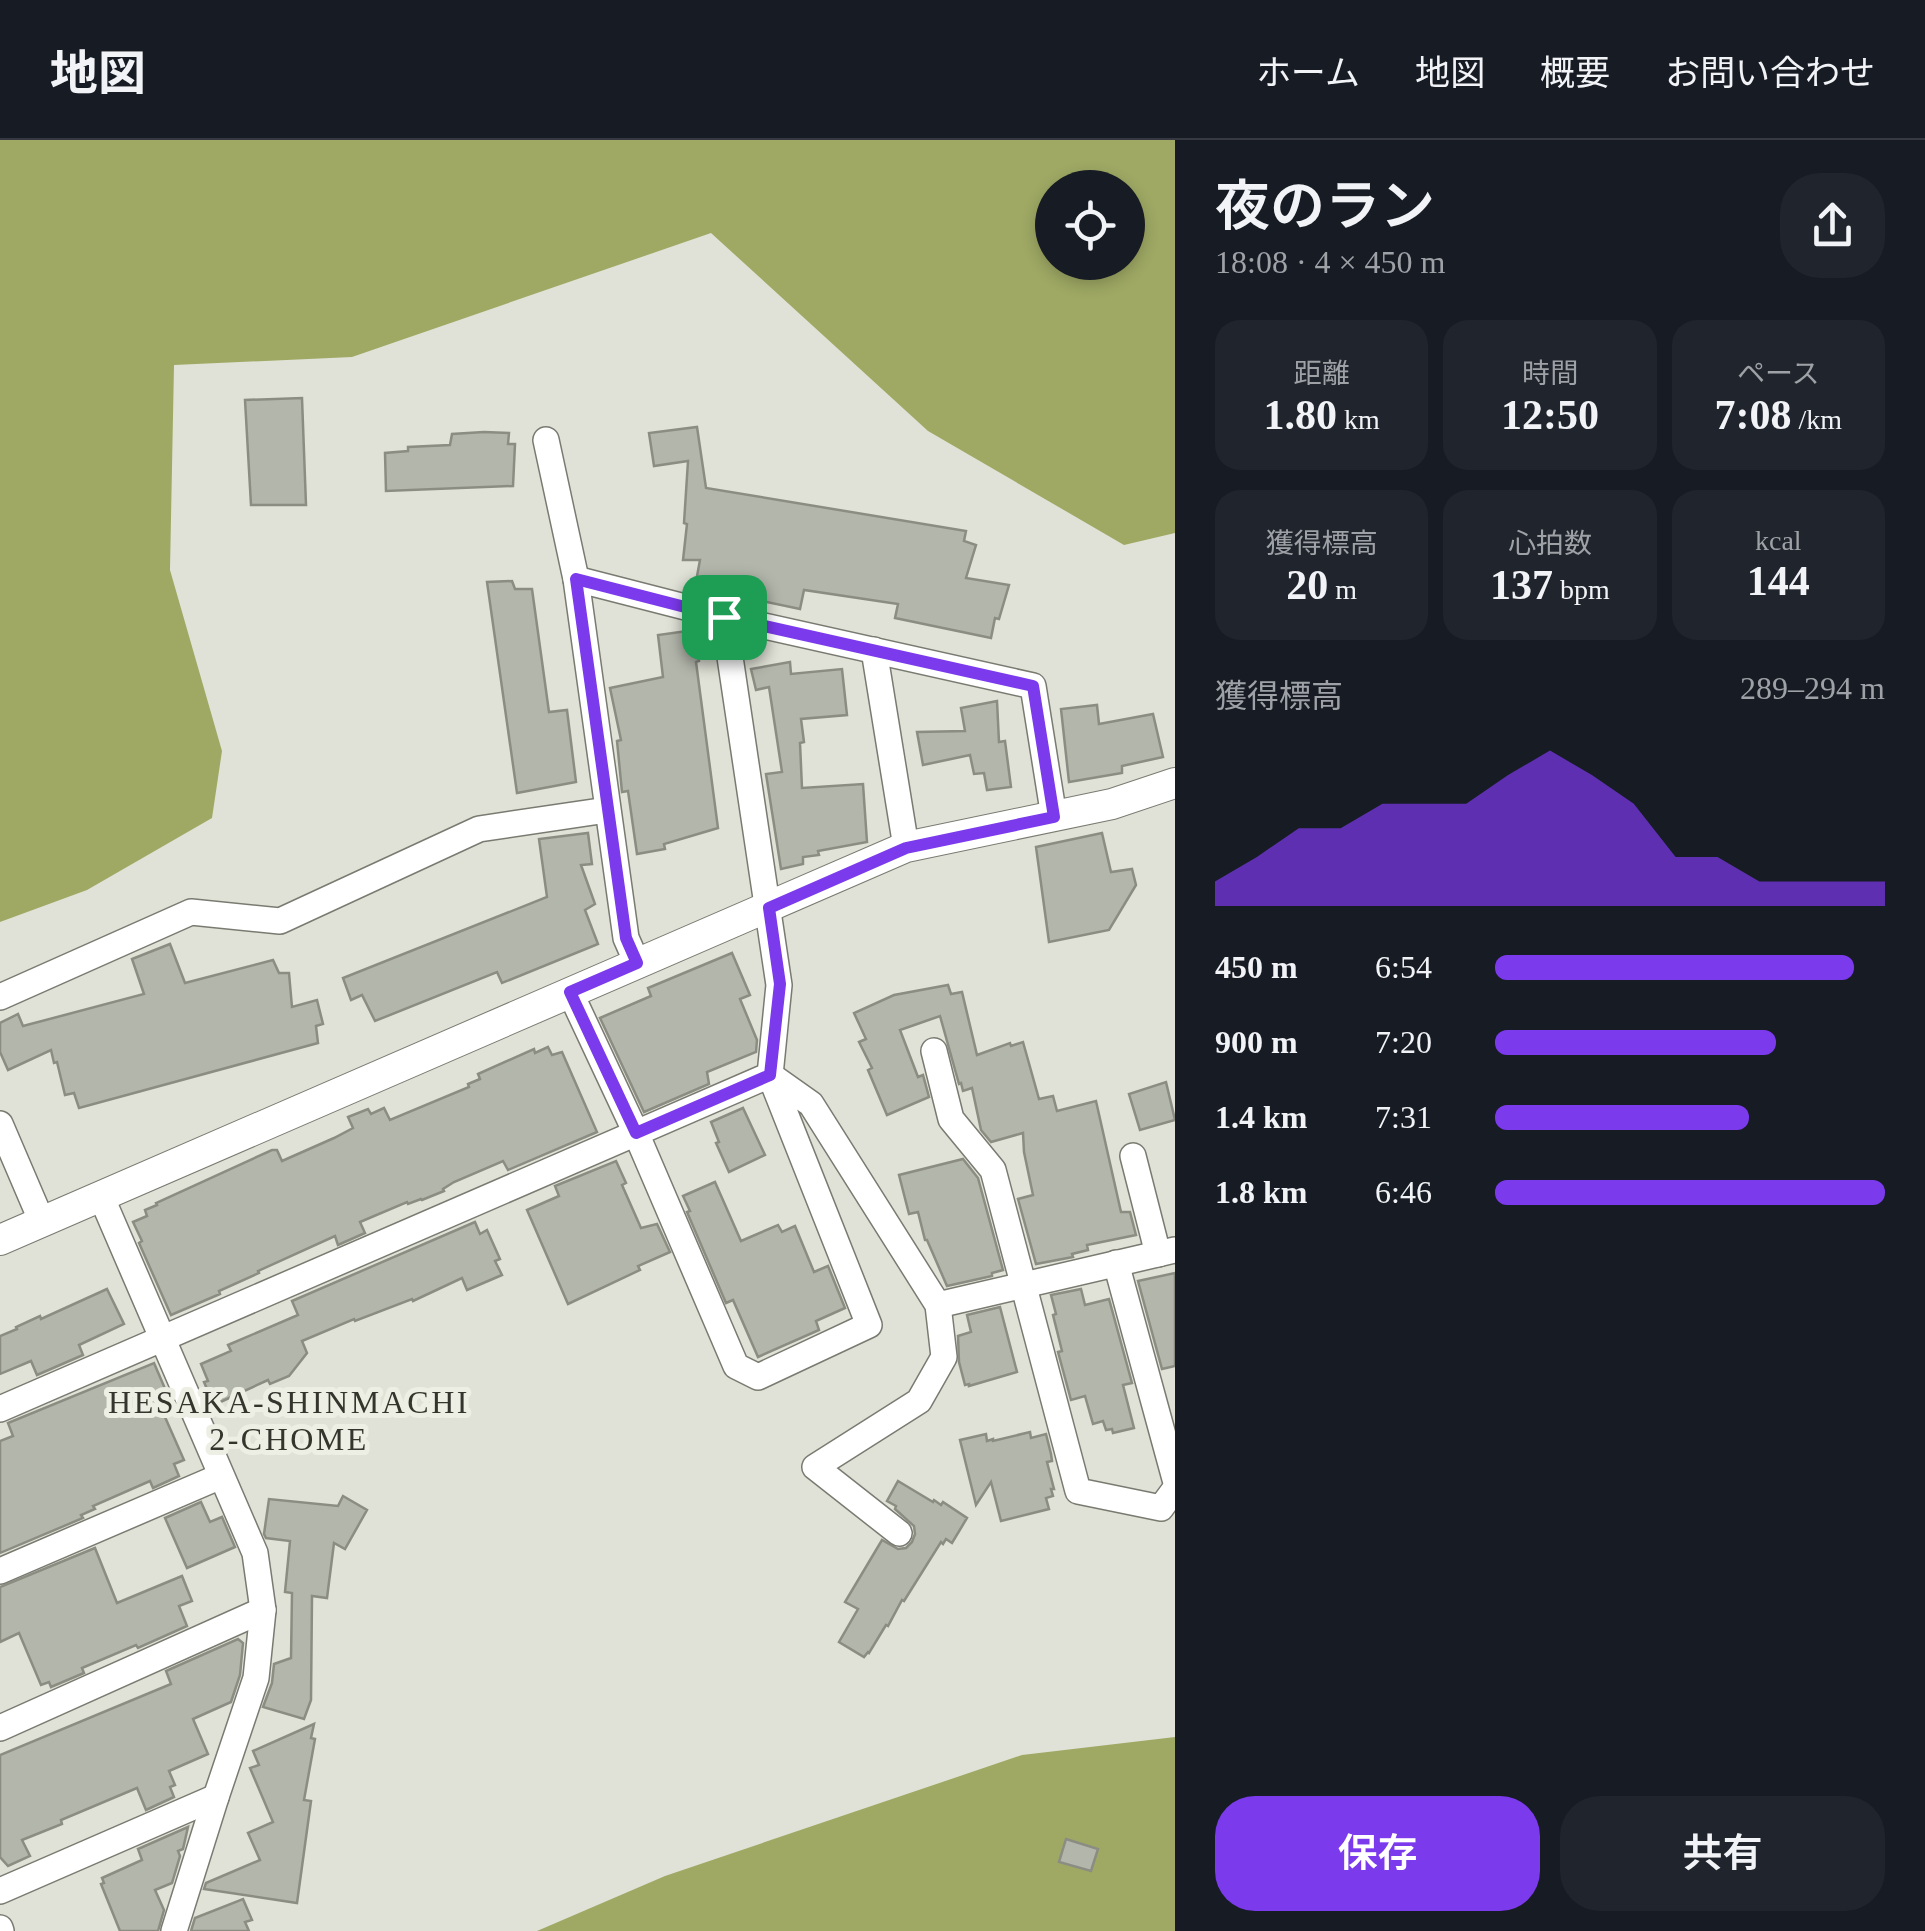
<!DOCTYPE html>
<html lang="ja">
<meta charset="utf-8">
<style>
body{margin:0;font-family:"Times New Roman","Noto Sans JP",serif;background:#20242c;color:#f1f3f6;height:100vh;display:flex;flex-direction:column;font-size:38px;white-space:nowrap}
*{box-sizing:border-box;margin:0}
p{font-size:32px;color:#9ea1a6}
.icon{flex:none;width:55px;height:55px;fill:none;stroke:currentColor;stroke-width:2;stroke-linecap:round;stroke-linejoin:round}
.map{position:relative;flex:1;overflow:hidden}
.details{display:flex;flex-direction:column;background:#171b24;width:750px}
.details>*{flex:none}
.tools{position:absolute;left:1035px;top:30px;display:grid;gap:20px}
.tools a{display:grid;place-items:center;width:110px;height:110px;border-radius:50%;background:#171b24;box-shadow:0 5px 15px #0003;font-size:50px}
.pin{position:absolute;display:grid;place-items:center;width:85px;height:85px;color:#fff;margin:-42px;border-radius:20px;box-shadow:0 5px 15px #0006}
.round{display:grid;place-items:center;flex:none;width:105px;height:105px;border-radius:40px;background:#20242c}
.summary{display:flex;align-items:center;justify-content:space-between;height:170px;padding:0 40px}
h1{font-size:55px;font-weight:600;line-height:75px}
.stats{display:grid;grid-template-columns:repeat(3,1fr);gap:15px;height:170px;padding:10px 40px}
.stats div{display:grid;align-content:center;border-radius:25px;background:#20242c;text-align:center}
.stats b{font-size:42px;font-weight:600}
.stats small{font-size:28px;font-weight:400}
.stats p{font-size:28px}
.chart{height:280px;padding:20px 40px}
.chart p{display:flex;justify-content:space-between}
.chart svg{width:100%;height:180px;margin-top:10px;fill:#7c3aed;opacity:.7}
.action{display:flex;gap:20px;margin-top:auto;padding:20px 40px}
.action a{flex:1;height:115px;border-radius:40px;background:#7c3aed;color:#fff;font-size:40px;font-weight:600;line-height:115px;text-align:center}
.action a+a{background:#20242c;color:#f1f3f6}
ul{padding:0 40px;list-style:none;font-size:32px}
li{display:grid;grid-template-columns:160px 120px 1fr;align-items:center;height:75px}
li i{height:25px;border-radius:12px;background:#7c3aed}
header{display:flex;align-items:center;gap:60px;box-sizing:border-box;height:140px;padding:0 50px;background:#171b24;border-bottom:2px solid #363941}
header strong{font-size:48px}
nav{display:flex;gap:55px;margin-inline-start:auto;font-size:35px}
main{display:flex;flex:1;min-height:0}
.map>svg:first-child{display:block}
.forest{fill:#9fa964;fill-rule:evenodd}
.building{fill:#b3b6ab;stroke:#8b8d83;stroke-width:2.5}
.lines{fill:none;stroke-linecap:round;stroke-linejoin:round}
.minor-casing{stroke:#797b71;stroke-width:28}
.tertiary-casing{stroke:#797b71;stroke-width:32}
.minor{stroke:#fff;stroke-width:25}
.tertiary{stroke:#fff;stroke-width:30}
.route-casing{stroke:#fff;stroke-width:20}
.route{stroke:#7c3aed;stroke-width:12}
.labels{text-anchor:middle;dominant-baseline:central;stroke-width:10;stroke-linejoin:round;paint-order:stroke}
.neighbourhood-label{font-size:32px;letter-spacing:2.5px;fill:#34352d;stroke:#edefe4}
</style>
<header>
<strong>地図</strong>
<nav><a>ホーム</a><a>地図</a><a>概要</a><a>お問い合わせ</a></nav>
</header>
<main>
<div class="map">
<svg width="1175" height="1791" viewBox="0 0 1175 1791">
<rect width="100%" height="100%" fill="#e0e2d7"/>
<g class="forest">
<path d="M0,0H1175V393L1124,405L928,291L711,93L352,217L174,225L170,430L222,611L212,678L87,750L0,782ZM1052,48H1128V122H1052Z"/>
<path d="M1175,1597V1791H537L665,1736L1022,1615Z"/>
</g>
<g class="building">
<path d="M302,258L306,365H251L245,260Z"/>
<path d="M697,287L706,348L966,391L964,401L976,405L966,438L1009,445L999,479L995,478L991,498L895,478L898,464L804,450L800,469L695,447L700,420H683L687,384L684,383L688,321L654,326L649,293Z"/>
<path d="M484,292L509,293L508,304H515L513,346L386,351L385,313L408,311V307L450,305L452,294Z"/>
<path d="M512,441L515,449H532L549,572L567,570L576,642L517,653L487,442Z"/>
<path d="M695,490L699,521L696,522L718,688L664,704L665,709L637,714L628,651L622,652L617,601L621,600L610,548L663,537L658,495Z"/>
<path d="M790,522L791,534L842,529L847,575L801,579L804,602L800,603L802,648L863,644L867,702L818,711L819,715L803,717V724L781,729L766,634L782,632L769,547L756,550L751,529Z"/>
<path d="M997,561L999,602L1005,601L1011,647L987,650L984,633L974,634L970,615L923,625L917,592L965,591L961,568Z"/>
<path d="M1097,565L1099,584L1153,574L1163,617L1122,626V633L1069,642L1061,569Z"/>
<path d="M588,693L592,724L581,725L595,764L585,770L598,804L502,843L497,832L375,881L362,855L351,860L343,838L547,757L539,699Z"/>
<path d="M1102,693L1111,732L1132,729L1136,745L1109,790L1049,802L1036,707Z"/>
<path d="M170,804L185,843L273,820L279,833H289L292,867L317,860L323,884L316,886L318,903L79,968L74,953L65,955L57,922L54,923L51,910L8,930L0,912V883L18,874L23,886L144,854L132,819Z"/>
<path d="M732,813L750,855L740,859L757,900L756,912L707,932L709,944L644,972L600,878L651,856L648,848Z"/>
<path d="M948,845L951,854L962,852L977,915L1010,903L1011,906L1023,902L1039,959L1053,956L1057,971L1096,961L1121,1072H1130L1136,1095L1087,1105L1088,1110L1072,1114L1073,1117L1036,1124L1018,1059L1033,1055L1024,1012L1023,993L991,1002L981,990L972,948L963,951L961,943L959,944L940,876L900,890L918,937L923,935L929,957L887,975L868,930L872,928L859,902L866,899L854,873L894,855Z"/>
<path d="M548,907L552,915L562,912L597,992L508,1030L503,1021L454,1042L443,1049L444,1051L422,1060L421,1059L408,1064L407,1062L360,1082L365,1093L338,1105L335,1096L258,1131L259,1133L219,1151L220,1154L171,1175L139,1103L142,1101L133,1082L147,1076L145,1070L157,1065L156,1063L272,1010H277L282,1021L334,998L353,988L348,977L368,969L371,974L384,968L390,980L469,947L468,944L480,939L478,934L534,909L535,913Z"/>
<path d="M1166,942L1175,980L1140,990L1129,954Z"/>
<path d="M743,968L765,1015L729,1032L716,1003L719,1002L711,982Z"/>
<path d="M963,1019L978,1038L1003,1130L992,1133V1136L947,1146L927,1100H925L918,1072L909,1074L899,1035Z"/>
<path d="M616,1021L626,1043L622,1045L641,1088L657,1084L670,1112L638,1126L640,1130L568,1164L527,1070L559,1056L555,1046Z"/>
<path d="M715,1042L741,1101L778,1085L782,1092L795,1086L814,1132L828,1126L845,1168L816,1181L819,1190L758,1217L733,1160L726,1163L687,1072L690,1071L683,1056Z"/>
<path d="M475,1082L480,1094L487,1090L500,1119L495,1121L502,1135L467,1150L462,1138L413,1161L412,1159L355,1181L354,1179L302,1201L307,1213L289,1236L270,1244L268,1240L214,1265L204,1242L208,1241L201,1224L231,1211L228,1205L298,1175L292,1161Z"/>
<path d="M1175,1133V1226L1162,1229L1138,1141Z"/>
<path d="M107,1149L124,1184L79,1205L83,1215L37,1235L31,1221L0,1234V1196L17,1189L16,1187L40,1176L41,1179Z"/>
<path d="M1081,1149L1085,1165L1109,1159L1132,1243L1123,1245L1134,1288L1113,1293L1112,1289L1106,1290L1103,1281L1093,1284L1085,1256L1071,1260L1058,1212L1062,1211L1053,1175L1056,1174L1051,1155Z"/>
<path d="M1000,1167L1017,1232L969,1246V1244L965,1245L959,1222L958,1196L971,1192L967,1175Z"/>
<path d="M154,1223L175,1272L165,1277L184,1320L174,1324L179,1336L153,1348L150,1341L93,1366L95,1369L81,1375L83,1378L0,1413V1301L13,1296L8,1283Z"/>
<path d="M1030,1292L1031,1298L1046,1294L1051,1314L1052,1321L1047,1322L1054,1349H1051L1053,1356L1046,1358L1049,1369L1001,1381L991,1342L976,1365L960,1300L986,1294L987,1301L993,1299V1301Z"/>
<path d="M898,1341L933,1362L934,1360L941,1365L943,1362L967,1378L952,1403L946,1399L943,1404L941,1402L904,1461L902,1460L888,1486L886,1485L869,1513L868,1512L864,1517L839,1502L858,1469L845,1462L882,1400L898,1409L906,1408L912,1402L915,1394L914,1386L895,1369L896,1366L887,1361Z"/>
<path d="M343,1356L367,1370L345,1409L334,1403L327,1458L312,1456L311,1560L304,1579L263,1567L272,1543L274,1524L291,1518L292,1453L285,1452L290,1401L266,1398L264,1394L269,1359L338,1366Z"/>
<path d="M201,1362L210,1382L222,1377L235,1407L187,1428L165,1378Z"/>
<path d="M95,1408L117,1463L182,1436L192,1461L179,1466L187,1486L138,1508L136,1505L82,1528L84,1533L51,1547L49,1542L41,1545L19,1493L0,1502V1447Z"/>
<path d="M238,1499L243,1503L240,1535L231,1562L193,1579L208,1614L169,1631L175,1645L170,1647L174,1657L146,1670L137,1648L61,1680L62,1684L22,1700L30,1716L8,1726L0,1717V1615L171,1544L166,1531Z"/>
<path d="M314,1584L311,1598L315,1599L304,1660L311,1661L297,1763L204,1749L206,1743L260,1720L248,1693L273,1682L250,1628L259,1625L253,1611Z"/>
<path d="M188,1687L183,1709L178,1711L180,1716L172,1743L155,1750L164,1770L158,1791H120L101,1744L104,1743L102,1738L142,1720L138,1709Z"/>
<path d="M1066,1699L1098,1709L1091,1731L1059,1722Z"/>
<path d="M243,1759L252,1780L245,1782L249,1791H191L195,1778Z"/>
</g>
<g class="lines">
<g class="minor-casing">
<g id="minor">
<path d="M546,300L576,439L626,798L637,823"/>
<path d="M576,439L724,477L1033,546L1054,677"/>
<path d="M874,510L906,707"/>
<path d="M570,852L636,993L736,1226L758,1237L869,1185L770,935L811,964L938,1165L944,1217L919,1261L815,1327L899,1393"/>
<path d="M0,857L191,772L280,781L479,689L607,670"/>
<path d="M934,911L951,979L993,1030L1078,1351L1161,1368L1175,1349"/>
<path d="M0,984L42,1082"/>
<path d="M1133,1016L1158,1114"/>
<path d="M101,1056L255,1413L263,1470L256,1538L216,1657L174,1791"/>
<path d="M1116,1123L1175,1339"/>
<path d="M938,1165L1175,1110"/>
<path d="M0,1269L770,935L779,845L724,477"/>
<path d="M0,1431L221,1336"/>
<path d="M0,1588L263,1470"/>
<path d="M0,1751L216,1657"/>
<path d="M0,1788L1,1791"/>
</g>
</g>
<g class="tertiary-casing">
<path id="tertiary" d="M0,1100L906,707L1112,664L1175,643"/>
</g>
<use href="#minor" class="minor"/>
<use href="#tertiary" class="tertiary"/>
</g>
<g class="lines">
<g class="route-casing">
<path id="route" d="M576,439L724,477L1033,546L1054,677L906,708L769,768L780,844L770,935L636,993L570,852L637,823L626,798Z"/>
</g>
<use href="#route" class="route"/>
</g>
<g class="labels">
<g class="neighbourhood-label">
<text x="289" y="1262">HESAKA-SHINMACHI<tspan x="289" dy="37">2-CHOME</tspan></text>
</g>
</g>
</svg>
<div class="tools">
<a><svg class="icon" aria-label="locate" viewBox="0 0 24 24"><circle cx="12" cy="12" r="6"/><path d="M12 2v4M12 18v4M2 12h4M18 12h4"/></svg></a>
</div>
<div class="pin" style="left:724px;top:477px;background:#1e9e55"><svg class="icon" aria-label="arrive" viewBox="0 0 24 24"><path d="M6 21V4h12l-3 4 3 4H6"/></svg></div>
</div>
<section class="details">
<div class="summary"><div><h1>夜のラン</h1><p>18:08 · 4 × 450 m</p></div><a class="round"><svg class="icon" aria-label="share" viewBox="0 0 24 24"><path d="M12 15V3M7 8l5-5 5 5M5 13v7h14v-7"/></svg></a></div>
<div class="stats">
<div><p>距離</p><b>1.80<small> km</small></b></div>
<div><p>時間</p><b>12:50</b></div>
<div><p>ペース</p><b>7:08<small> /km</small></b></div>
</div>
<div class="stats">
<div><p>獲得標高</p><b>20<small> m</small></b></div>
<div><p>心拍数</p><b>137<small> bpm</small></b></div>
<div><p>kcal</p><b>144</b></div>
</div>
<div class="chart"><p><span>獲得標高</span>289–294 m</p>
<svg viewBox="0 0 160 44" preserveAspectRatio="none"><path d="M0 44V38L10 32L20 25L30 25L40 19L50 19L60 19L70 12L80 6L90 12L100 19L110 32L120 32L130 38L140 38L150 38L160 38V44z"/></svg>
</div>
<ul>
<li><b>450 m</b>6:54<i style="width:92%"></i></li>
<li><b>900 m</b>7:20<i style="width:72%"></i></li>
<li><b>1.4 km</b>7:31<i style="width:65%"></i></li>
<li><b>1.8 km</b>6:46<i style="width:100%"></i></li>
</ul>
<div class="action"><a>保存</a><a>共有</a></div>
</section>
</main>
